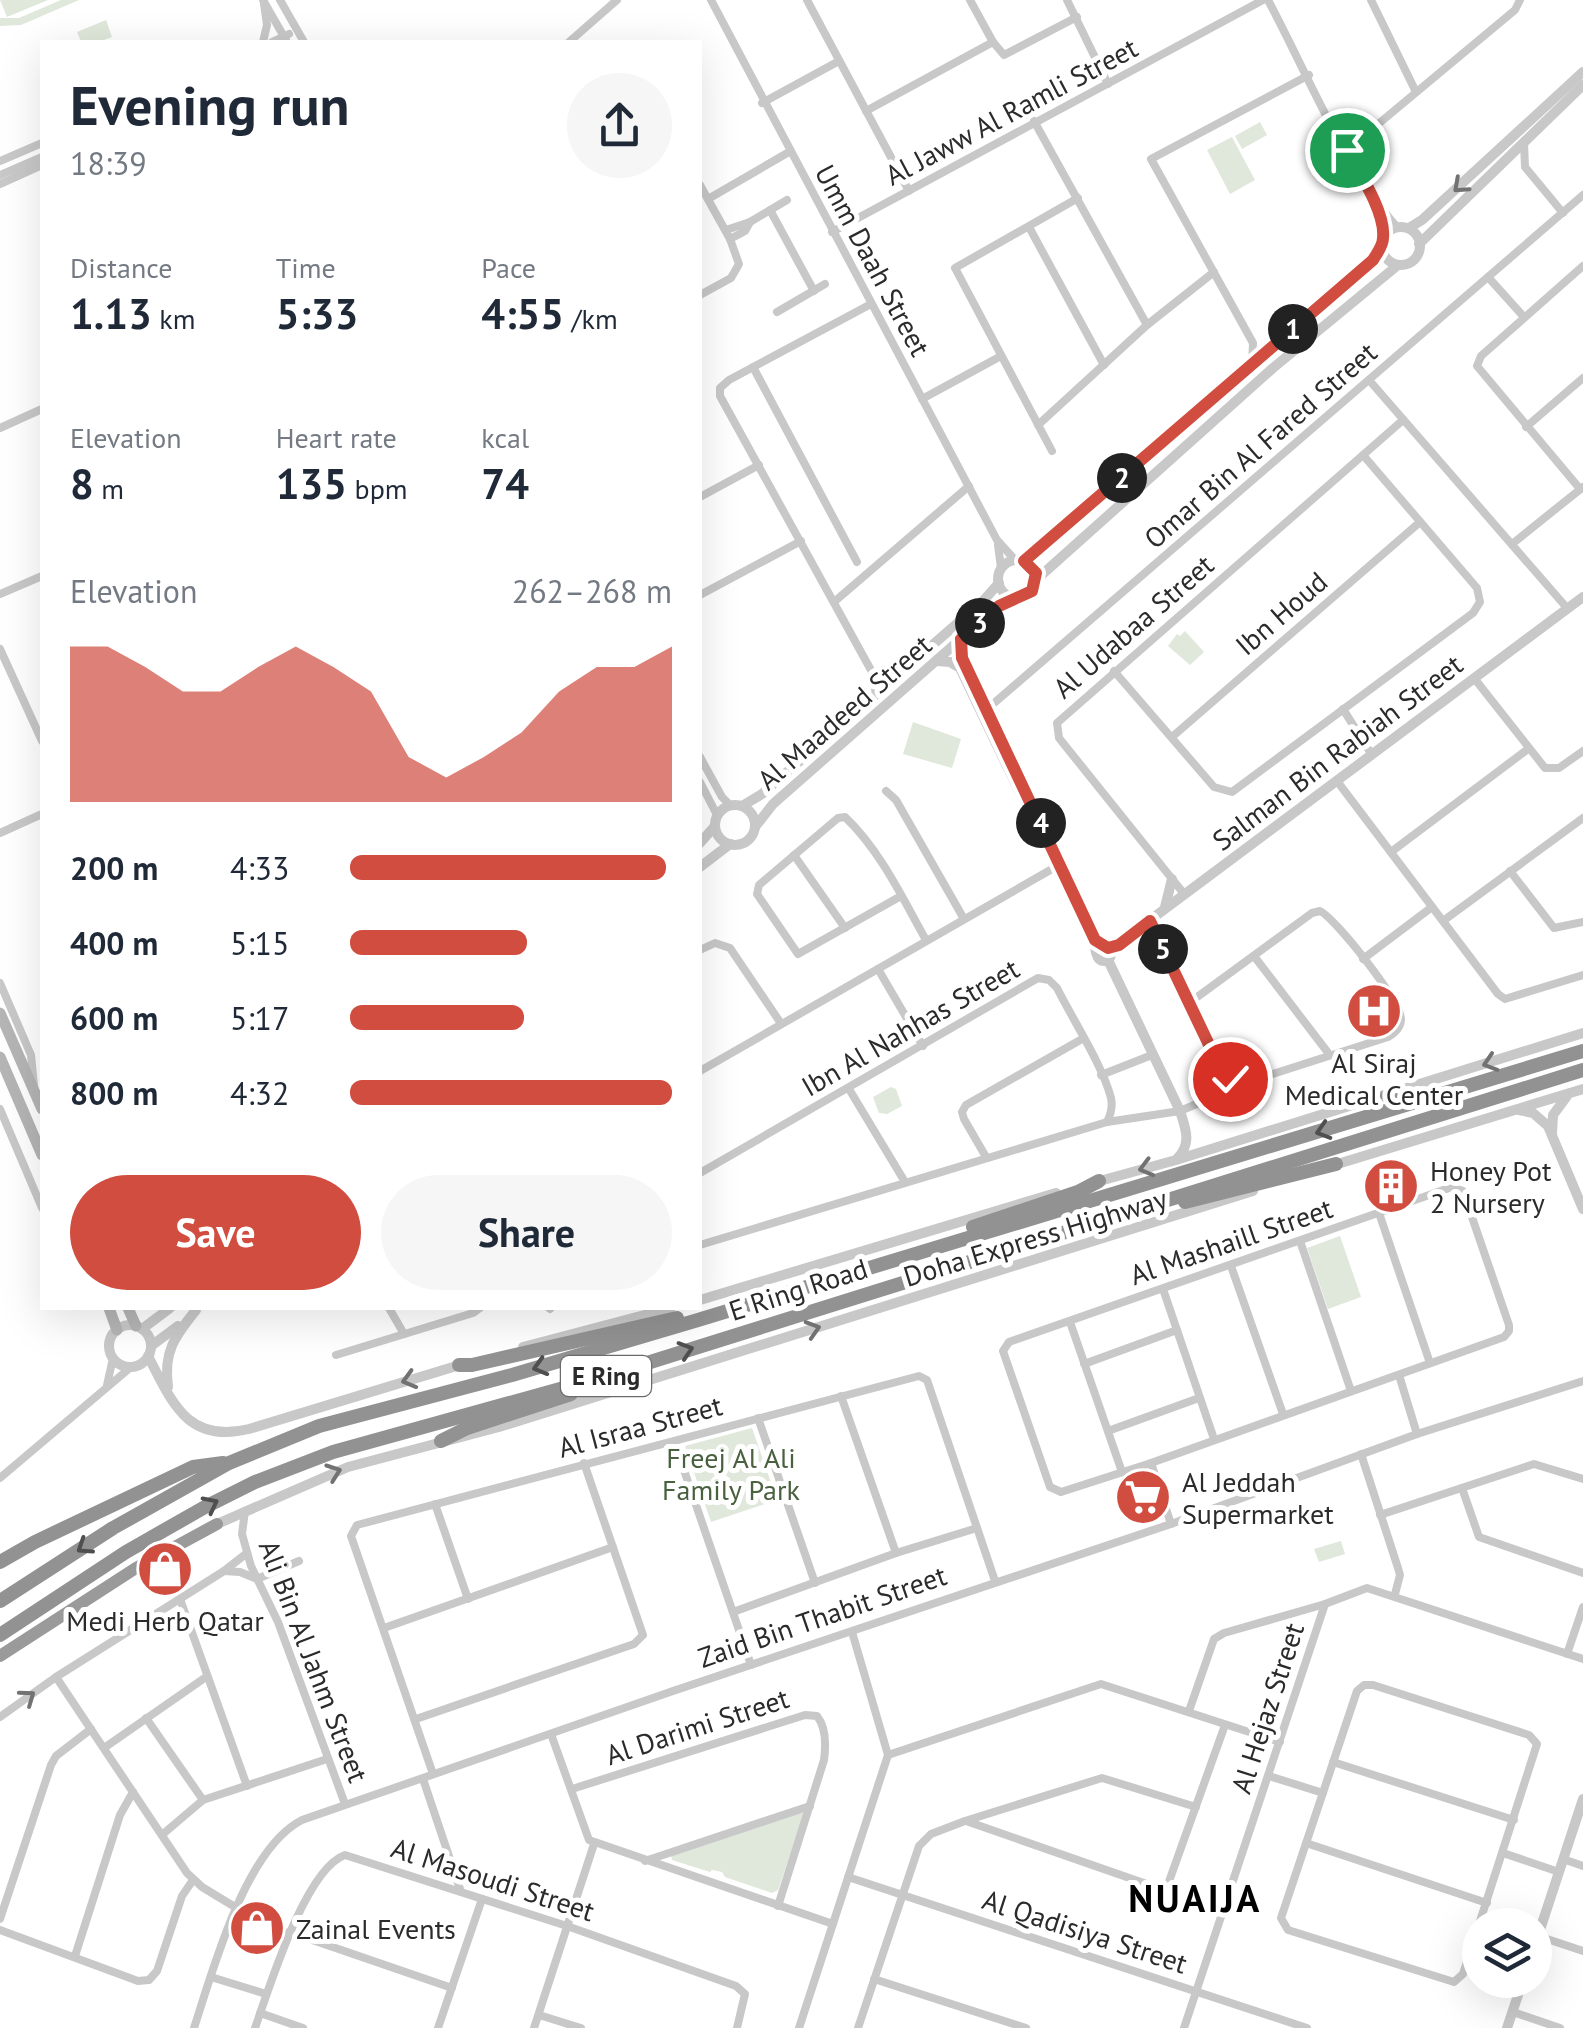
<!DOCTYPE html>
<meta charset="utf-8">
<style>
body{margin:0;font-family:"PT Sans",sans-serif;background:#f6f6f7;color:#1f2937;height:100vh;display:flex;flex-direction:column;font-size:38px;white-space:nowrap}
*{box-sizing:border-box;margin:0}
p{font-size:32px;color:#747a83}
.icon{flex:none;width:55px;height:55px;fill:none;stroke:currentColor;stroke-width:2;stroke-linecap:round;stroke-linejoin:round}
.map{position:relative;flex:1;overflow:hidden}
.panel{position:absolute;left:40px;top:40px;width:662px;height:1270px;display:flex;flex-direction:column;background:#fff;border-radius:0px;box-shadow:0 10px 40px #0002}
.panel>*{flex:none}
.tools{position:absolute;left:1462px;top:1908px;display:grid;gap:20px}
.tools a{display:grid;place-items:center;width:90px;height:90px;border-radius:50%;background:#fff;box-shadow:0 10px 40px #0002;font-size:50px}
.pin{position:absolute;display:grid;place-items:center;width:85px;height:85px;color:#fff;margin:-42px;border:5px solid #fff;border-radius:50%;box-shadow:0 2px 10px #0007}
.km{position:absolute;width:50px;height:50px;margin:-25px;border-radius:50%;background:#222;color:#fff;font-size:28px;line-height:50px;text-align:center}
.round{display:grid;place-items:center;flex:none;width:105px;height:105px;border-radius:52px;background:#f6f6f7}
.summary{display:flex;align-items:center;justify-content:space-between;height:170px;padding:0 30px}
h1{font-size:55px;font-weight:800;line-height:75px}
.figures{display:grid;grid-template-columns:repeat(3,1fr);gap:15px;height:170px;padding:10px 30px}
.figures div{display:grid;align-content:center}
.figures b{font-size:42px;font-weight:800}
.figures small{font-size:28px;font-weight:400}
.figures p{font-size:28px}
.chart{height:280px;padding:20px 30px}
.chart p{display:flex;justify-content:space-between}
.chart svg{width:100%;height:180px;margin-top:10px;fill:#d04d40;opacity:.7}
.cta{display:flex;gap:20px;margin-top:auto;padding:20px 30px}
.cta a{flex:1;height:115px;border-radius:60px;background:#d04d40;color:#fff;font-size:40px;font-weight:800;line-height:115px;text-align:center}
.cta a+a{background:#f6f6f7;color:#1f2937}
ul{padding:0 30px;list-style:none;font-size:32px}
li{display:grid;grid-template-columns:160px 120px 1fr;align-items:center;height:75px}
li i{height:25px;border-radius:12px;background:#d04d40}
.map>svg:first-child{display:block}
.green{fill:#dfe8da}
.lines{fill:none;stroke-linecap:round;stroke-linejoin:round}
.minor{stroke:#c8c8c8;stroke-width:8}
.tertiary{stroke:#c8c8c8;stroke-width:10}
.secondary{stroke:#b5b5b5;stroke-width:11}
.trunk{stroke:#9a9a9a;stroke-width:12}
.motorway{stroke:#929292;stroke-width:14}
.oneway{stroke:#727272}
.oneway2{stroke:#4f4f4f}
.route-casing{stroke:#fff;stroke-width:20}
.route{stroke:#d04d40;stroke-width:12}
.labels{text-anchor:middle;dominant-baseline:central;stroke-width:10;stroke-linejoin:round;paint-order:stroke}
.shield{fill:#fff;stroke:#6b6b6b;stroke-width:2.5}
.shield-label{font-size:25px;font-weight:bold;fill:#2b2b2b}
.street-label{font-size:28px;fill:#2b2b2b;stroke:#fff}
.poi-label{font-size:28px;fill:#2b2b2b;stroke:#fff;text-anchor:start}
.park-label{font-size:28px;fill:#49613f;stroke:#fff}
.district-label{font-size:38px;font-weight:bold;letter-spacing:2.5px;fill:#000;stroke:#fff}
</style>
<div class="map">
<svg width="1583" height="2028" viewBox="0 0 1583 2028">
<rect width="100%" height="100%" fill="#fff"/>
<g class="green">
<path d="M0,0H48L7,17Z"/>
<path d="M61,0H79L21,25L0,26V18H19Z"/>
<path d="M106,20L112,37L99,42H81L77,32Z"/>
<path d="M1260,122L1267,135L1242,149L1235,136Z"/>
<path d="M1232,137L1255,180L1230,194L1207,150Z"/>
<path d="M1185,631L1204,652L1190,665L1168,646L1177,634L1180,636Z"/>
<path d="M913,722L961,739L952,768L903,754Z"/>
<path d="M891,1087L896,1089L902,1106L887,1114L879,1113L873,1097Z"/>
<path d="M1340,1236L1361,1297L1328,1309L1307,1248Z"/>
<path d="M752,1428L777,1500L711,1522L685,1446Z"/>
<path d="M1341,1541L1345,1554L1319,1562L1314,1549Z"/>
<path d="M799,1812L804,1813L778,1890L772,1893L725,1877L722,1872L712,1870L710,1872L672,1860L671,1855Z"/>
</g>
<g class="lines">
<g class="minor">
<path d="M263,0L287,42"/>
<path d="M280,0L304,42"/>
<path d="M711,0L997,540L1015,560"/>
<path d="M807,0L909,191"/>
<path d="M970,0L993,42L1004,55L1077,17"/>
<path d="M1067,0L1108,84"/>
<path d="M1268,0C1305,69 1346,170 1397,227"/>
<path d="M1371,0L1416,92"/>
<path d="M263,42L267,25L264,4"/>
<path d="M272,42L289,34"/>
<path d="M569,42L617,0"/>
<path d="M762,103L839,61"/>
<path d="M866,111L993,42"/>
<path d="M1034,121L1147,325"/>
<path d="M1524,143L1525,167L1563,213"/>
<path d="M1347,150L1515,10L1520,0"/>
<path d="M0,161L42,143"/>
<path d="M0,175L42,157"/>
<path d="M0,184L42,165"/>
<path d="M700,185L730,239L739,264L731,278L700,295"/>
<path d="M1371,196L1384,237"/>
<path d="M708,199L789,152"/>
<path d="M770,210L814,291"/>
<path d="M1029,227L1104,365"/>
<path d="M726,230L750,222L787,200"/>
<path d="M832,232L1263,0"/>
<path d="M730,239L745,231L750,222"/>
<path d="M1488,277L1524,317"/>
<path d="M871,304L729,380L720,388V396L872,672L876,694"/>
<path d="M777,312L825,284"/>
<path d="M1252,365L1253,343L1151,159L1309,75"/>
<path d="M753,367L857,562"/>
<path d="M1369,380L1567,608"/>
<path d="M922,399L1001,356"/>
<path d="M1038,425L1147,325L1214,272"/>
<path d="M1526,427L1583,378"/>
<path d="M0,428L42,409"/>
<path d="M1052,451L955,268L1078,198"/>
<path d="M1580,489L1477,366L1481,356L1583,266"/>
<path d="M700,497L759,465"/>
<path d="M1512,544L1583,487"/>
<path d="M998,545L1001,568"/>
<path d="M0,594L42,576"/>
<path d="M700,595L801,541"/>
<path d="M834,602L969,486"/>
<path d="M0,649L42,741"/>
<path d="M1114,671L1214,787L1232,792L1473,613L1480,602L1477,588L1363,455"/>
<path d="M1474,678L1545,768H1559L1583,751"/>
<path d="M1343,709L1372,755"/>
<path d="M986,710L1583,195"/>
<path d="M1172,737L1420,522"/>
<path d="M700,757L722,797L730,805"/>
<path d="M1337,781L1498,994L1505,999L1583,975"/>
<path d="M700,782L717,815"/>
<path d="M886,791L896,800L964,919"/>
<path d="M0,833L42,814"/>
<path d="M1391,852L1528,749"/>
<path d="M794,855L845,928"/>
<path d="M1510,871L1554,928L1583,922"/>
<path d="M1185,895L1059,738L1057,723L1403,420"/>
<path d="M901,896L798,954L757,894L759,885L838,818L845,817C880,850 903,899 926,940"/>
<path d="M1150,921L1222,1072L1230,1079L1251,1081L1388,1037C1395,1033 1401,1028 1401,1019C1401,1001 1335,918 1320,911L1312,913L1189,1003"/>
<path d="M1443,921L1583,818"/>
<path d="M700,950L715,943L730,948L780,1022"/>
<path d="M1254,956L1329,1054"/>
<path d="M1363,959L1432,907"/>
<path d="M878,969L923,1046"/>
<path d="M0,983L31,1055L34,1085"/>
<path d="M700,1071L1059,865"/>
<path d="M1101,1075L1152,1055"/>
<path d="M849,1089L905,1182"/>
<path d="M0,1109L42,1208"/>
<path d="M986,1157L964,1119L962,1112L966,1105L1082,1039"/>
<path d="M700,1173L1038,978L1049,980L1057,988C1073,1020 1103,1066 1111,1098C1113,1107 1111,1114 1107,1122"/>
<path d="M1452,1187L1463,1191L1509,1325V1331L1504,1337L1151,1463L1061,1492L1050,1487L1003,1351L1009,1342Z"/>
<path d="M1379,1213L1430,1363"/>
<path d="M1300,1241L1351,1391"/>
<path d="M700,1245L1107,1122L1180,1111L1251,1081"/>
<path d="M1231,1266L1283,1414"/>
<path d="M1163,1289L1214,1439"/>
<path d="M389,1308L404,1334"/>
<path d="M549,1308L550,1309"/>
<path d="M1070,1322L1122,1472"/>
<path d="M336,1355L473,1313L480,1308"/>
<path d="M1084,1364L1177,1330"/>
<path d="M1399,1375L1417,1434"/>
<path d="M107,1385L113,1358"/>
<path d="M841,1396L896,1553"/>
<path d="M758,1418L815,1583"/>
<path d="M1108,1431L1199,1398"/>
<path d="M674,1441L751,1665"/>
<path d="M1361,1454L1398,1568L1400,1575L1395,1594"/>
<path d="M1151,1463L1171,1524"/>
<path d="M0,1478L131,1367"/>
<path d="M1462,1488L1479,1537L1583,1573"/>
<path d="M435,1504L468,1599"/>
<path d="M245,1511L242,1534L251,1566L278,1622L345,1804"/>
<path d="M1380,1515L1534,1464L1583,1479"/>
<path d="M224,1571L240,1572L257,1579L299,1561"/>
<path d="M180,1599L247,1786"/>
<path d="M733,1612L896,1553L977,1528"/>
<path d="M384,1628L613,1547"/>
<path d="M1567,1654L1583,1607"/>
<path d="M56,1677L187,1873L202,1887L235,1907"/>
<path d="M1364,1685H1373L1529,1735L1537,1744L1463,1974L1454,1982L1288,1930L1281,1918L1357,1691Z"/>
<path d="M1189,1711L1214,1639L1224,1633L1325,1604L1367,1588L1583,1659"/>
<path d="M0,1717L56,1677L224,1571L247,1553"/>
<path d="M146,1718L203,1800"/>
<path d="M416,1719L634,1644L643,1635L584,1463"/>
<path d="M551,1734L589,1840L833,1924"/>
<path d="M104,1748L206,1677"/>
<path d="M888,1755L1101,1684L1280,1742"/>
<path d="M1333,1762L1514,1820"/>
<path d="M433,1774L351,1536L357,1525L919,1376L927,1380L995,1581"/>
<path d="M1269,1776L1323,1793"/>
<path d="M423,1779L461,1892"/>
<path d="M572,1789L805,1715L817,1716C826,1727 826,1745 824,1760L778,1906"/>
<path d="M966,1821L1161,1889L1167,1887L1225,1725"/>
<path d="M163,1834L203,1800L327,1759"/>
<path d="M1306,1843L1487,1903"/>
<path d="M1503,1853L1559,1872"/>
<path d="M1563,1859L1583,1866"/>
<path d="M645,1861L810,1806"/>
<path d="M848,1877L1307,2028"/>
<path d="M0,1919L51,1765L56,1756L91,1729"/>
<path d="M0,1930L138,1981L149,1980L157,1971L182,1896L193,1880"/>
<path d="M289,1932L452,1988"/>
<path d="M1538,1936L1583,1951"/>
<path d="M75,1956L120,1815L133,1792"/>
<path d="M211,1977L266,1994"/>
<path d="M874,1979L1026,2028"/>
<path d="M1513,2012L1560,2028"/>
<path d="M260,2013L303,2028"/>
<path d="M539,2015L581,2028"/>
<path d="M194,2028C213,1970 245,1849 302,1820L673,1691L1171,1524L1417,1434L1583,1381"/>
<path d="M255,2028C269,1989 305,1869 345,1855L567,1926L736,1986L745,1994L737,2028"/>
<path d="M438,2028L482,1899"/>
<path d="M534,2028L594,1844"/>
<path d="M799,2028L888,1755L852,1632"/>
<path d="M858,2028L919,1846L931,1834L965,1821L1102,1778L1196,1807"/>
<path d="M1184,2028L1325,1604"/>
</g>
<g class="tertiary">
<circle cx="1401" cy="246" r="19"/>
<path d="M1409,228L1422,220L1583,72"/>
<path d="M1419,244L1583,85"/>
<circle cx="1017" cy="579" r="19"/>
<path d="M1024,561L1363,269L1382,245"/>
<path d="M1037,579L1273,368L1398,265"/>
<path d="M961,639L962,658L969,674"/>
<path d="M937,661L950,662L960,668C989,728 1017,789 1048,848C1066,881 1092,914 1096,953"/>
<circle cx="735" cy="825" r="20"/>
<path d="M742,806L762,794L984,600L999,583"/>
<path d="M755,827L773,804L996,608L1014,598"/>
<path d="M700,843L715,826"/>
<path d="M700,867L730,844"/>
<path d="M1165,907L1172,879"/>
<circle cx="1104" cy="954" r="7"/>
<path d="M1111,954L1126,938L1583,597"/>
<path d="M1108,960L1180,1111C1186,1130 1192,1143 1177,1159"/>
<path d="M1519,1110L1533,1113L1548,1126L1583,1209"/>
<path d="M1552,1134L1553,1115L1567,1096"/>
<path d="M1331,1166L1583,1089"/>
<path d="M1096,1182L1176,1160L1583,1033"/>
<path d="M700,1300L1056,1193"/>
<circle cx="130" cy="1346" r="21"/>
<path d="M142,1329L170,1308"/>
<path d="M151,1346L178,1326"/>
<path d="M523,1347L671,1308"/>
<path d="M148,1356C172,1402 187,1444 249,1429L463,1364"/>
<path d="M168,1387C163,1352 175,1336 196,1310"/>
<path d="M217,1524L348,1467L499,1427L1253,1191"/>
<path d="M1535,1945L1583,1799"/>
<path d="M1507,2028L1523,1980"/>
</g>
<g class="secondary">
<path d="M0,1013L42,1109"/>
<path d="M0,1057L42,1155"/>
<path d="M109,1308L117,1330"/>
<path d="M128,1308L136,1326"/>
</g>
<path class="trunk" d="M0,1656L136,1568L217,1524"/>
<g class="motorway">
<path d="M1387,1096L1429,1094"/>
<path d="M1185,1202L1336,1164"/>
<path d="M973,1227L1078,1192L1099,1181"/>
<path d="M459,1365H472L677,1318"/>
<path d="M441,1441L467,1428L571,1394"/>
<path d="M0,1562L35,1542L193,1467L223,1463"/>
<path d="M0,1601L113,1528L229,1463L319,1426L512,1375L698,1320L1583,1051"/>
<path d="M0,1635L126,1552L205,1507L255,1482L333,1452L596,1379L1583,1070"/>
</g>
</g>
<defs><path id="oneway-chevron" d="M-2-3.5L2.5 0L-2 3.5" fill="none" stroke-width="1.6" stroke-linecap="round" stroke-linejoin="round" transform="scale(2.5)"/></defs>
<g class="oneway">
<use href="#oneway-chevron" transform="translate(1460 186) rotate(138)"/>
<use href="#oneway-chevron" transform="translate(1490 1063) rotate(162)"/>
<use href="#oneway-chevron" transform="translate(1146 1168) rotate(165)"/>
<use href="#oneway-chevron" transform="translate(813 1329) rotate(-17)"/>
<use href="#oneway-chevron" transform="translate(409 1380) rotate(164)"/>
<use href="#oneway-chevron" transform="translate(334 1472) rotate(-20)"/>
<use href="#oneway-chevron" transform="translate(28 1697) rotate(-36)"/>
</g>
<g class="oneway2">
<use href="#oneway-chevron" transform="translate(1323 1131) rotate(163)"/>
<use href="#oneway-chevron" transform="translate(686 1350) rotate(-18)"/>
<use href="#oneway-chevron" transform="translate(540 1367) rotate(164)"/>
<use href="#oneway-chevron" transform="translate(211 1504) rotate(-27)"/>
<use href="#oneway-chevron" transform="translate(84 1547) rotate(147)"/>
</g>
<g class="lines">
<g class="route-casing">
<path id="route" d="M1230,1079L1222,1072L1150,921L1119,945L1108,948L1095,940L962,658L961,639L999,606L1032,591L1036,573L1024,561L1373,260C1377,253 1383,246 1383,238C1386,213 1359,172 1347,150"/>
</g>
<use href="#route" class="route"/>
</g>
<defs>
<g id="hospital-disc" transform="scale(2.875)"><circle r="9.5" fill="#d04d40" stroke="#fff"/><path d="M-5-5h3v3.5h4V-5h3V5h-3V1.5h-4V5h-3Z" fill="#fff"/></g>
<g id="building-disc" transform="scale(2.875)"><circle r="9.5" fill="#d04d40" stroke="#fff"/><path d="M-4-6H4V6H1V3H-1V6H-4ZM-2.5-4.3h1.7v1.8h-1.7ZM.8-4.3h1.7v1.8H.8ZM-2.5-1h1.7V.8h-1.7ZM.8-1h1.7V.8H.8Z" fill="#fff"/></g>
<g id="supermarket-disc" transform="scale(2.875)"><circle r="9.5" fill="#d04d40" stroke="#fff"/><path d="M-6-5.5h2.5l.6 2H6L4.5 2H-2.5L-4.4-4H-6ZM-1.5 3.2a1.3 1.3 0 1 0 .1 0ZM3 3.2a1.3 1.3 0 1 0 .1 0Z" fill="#fff"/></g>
<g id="shop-disc" transform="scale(2.875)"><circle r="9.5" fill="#d04d40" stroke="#fff"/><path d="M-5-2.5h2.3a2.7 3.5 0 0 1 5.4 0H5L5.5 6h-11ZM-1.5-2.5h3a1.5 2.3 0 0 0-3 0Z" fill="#fff"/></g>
</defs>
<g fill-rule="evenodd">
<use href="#hospital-disc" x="1374" y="1011"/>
<use href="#building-disc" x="1391" y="1186"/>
<use href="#supermarket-disc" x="1143" y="1497"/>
<use href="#shop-disc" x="165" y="1569"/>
<use href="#shop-disc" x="257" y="1928"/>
</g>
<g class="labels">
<rect class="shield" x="561" y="1356" width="90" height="40" rx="8"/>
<g class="shield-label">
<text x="606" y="1376">E Ring</text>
</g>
<g class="street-label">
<text transform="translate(1011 111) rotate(-28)">Al Jaww Al Ramli Street</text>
<text transform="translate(873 260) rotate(62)">Umm Daah Street</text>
<text transform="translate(1260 445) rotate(-41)">Omar Bin Al Fared Street</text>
<text transform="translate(1281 613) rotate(-41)">Ibn Houd</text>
<text transform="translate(1133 626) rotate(-41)">Al Udabaa Street</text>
<text transform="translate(844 712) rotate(-41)">Al Maadeed Street</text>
<text transform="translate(1337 752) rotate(-37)">Salman Bin Rabiah Street</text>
<text transform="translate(910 1027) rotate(-30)">Ibn Al Nahhas Street</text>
<text transform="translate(1035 1237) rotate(-17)">Doha Express Highway</text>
<text transform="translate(1231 1241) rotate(-19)">Al Mashaill Street</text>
<text transform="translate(798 1289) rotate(-18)">E Ring Road</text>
<text transform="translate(640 1426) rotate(-15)">Al Israa Street</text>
<text transform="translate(822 1616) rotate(-19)">Zaid Bin Thabit Street</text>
<text transform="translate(314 1661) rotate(69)">Ali Bin Al Jahm Street</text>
<text transform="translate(1267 1708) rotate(-72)">Al Hejaz Street</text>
<text transform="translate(697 1726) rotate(-18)">Al Darimi Street</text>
<text transform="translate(493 1879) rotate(18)">Al Masoudi Street</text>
<text transform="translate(1085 1931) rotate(18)">Al Qadisiya Street</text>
</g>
<g class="poi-label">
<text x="1374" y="1062" text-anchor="middle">Al Siraj<tspan x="1374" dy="32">Medical Center</tspan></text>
<text x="1430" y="1170">Honey Pot<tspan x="1430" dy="32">2 Nursery</tspan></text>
<text x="1182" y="1481">Al Jeddah<tspan x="1182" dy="32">Supermarket</tspan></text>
<text x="165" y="1620" text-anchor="middle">Medi Herb Qatar</text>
<text x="296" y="1928">Zainal Events</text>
</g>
<g class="park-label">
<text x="731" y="1457">Freej Al Ali<tspan x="731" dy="32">Family Park</tspan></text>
</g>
<g class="district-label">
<text x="1195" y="1897">NUAIJA</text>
</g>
</g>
</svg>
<div class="tools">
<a><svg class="icon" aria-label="layers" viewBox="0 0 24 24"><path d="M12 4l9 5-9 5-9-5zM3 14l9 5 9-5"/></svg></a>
</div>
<div class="pin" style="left:1347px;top:150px;background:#1e9e55"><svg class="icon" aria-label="arrive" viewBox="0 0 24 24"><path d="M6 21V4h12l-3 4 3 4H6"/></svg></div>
<div class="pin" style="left:1230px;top:1079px;background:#d93025"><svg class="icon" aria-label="check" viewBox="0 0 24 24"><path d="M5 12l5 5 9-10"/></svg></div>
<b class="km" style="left:1293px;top:329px">1</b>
<b class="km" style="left:1122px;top:478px">2</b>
<b class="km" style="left:980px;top:623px">3</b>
<b class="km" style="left:1041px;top:823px">4</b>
<b class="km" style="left:1163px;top:949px">5</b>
<section class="panel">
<div class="summary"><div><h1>Evening run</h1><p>18:39</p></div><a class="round"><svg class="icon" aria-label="share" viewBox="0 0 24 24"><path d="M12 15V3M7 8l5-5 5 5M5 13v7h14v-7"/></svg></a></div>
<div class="figures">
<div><p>Distance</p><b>1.13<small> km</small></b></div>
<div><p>Time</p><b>5:33</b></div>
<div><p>Pace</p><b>4:55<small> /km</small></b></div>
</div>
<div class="figures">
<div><p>Elevation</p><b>8<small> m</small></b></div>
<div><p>Heart rate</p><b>135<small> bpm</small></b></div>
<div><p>kcal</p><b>74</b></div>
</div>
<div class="chart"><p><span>Elevation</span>262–268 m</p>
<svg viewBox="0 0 160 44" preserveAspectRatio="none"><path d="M0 44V6L10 6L20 11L30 17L40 17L50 11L60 6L70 11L80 17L90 33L100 38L110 33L120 27L130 17L140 11L150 11L160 6V44z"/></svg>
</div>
<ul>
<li><b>200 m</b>4:33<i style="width:98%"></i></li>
<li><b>400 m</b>5:15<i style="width:55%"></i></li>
<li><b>600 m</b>5:17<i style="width:54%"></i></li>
<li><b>800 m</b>4:32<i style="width:100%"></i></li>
</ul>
<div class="cta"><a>Save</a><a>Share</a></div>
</section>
</div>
